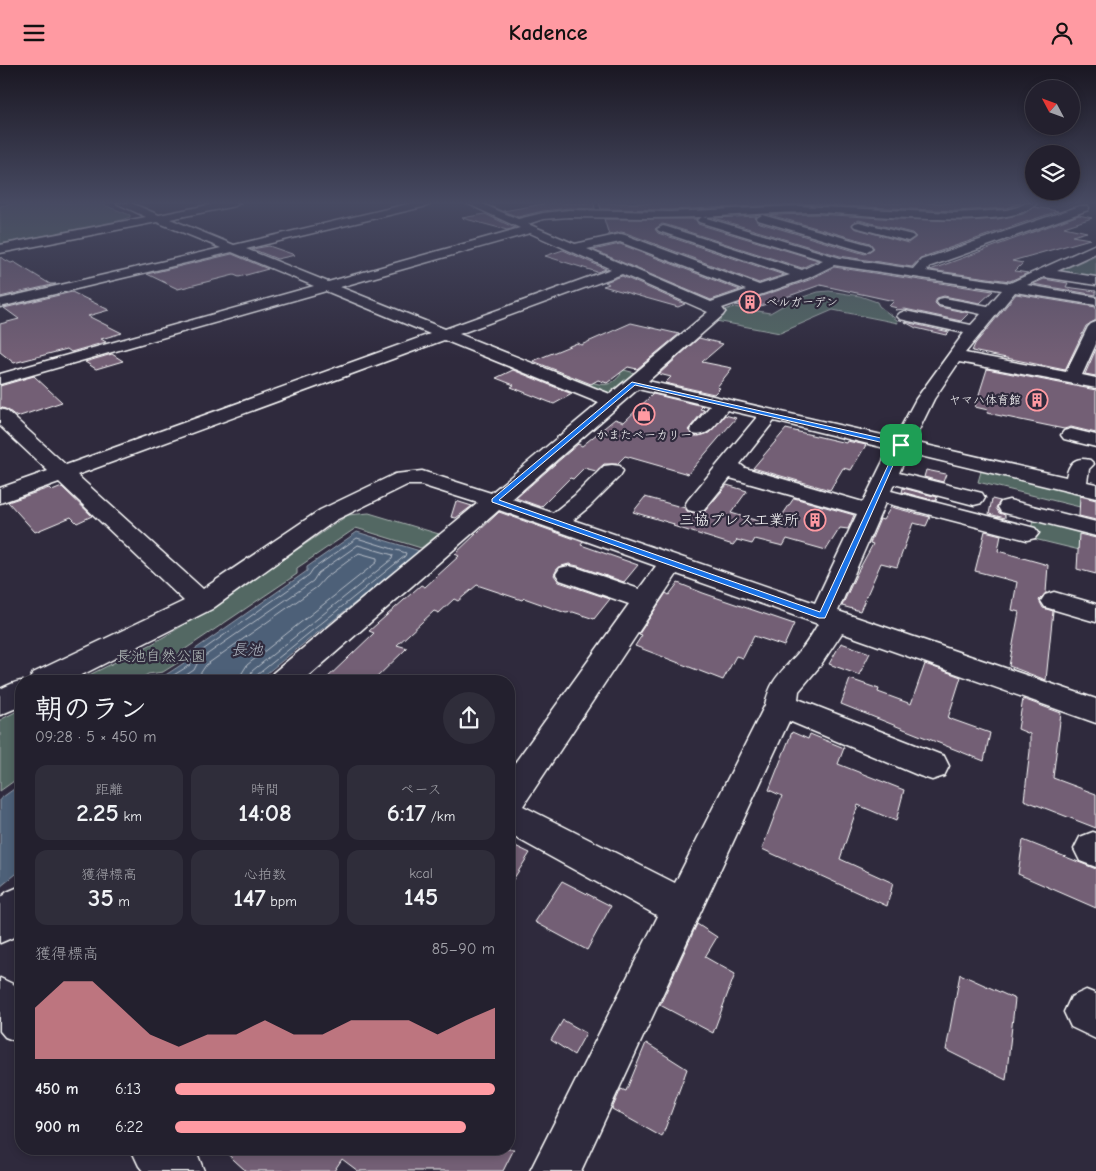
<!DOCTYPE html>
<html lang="ja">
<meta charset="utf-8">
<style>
body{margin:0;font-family:"Comic Neue","Klee One",sans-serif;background:#2f2d3a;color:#f1f3f6;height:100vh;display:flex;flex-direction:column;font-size:19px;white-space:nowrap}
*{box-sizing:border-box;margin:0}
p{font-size:16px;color:#a3a3aa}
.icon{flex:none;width:28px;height:28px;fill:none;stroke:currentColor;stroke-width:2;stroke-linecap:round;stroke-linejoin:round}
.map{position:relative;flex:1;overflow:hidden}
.panel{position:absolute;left:15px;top:610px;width:500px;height:480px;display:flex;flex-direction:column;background:#23202e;border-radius:20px;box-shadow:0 2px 8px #0003,0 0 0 1px #403e4a}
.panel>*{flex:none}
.needle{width:32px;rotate:311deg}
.tools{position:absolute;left:1025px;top:15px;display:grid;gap:10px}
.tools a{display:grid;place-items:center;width:55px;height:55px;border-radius:50%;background:#23202e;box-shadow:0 2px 8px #0003,0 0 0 1px #403e4a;font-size:25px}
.pin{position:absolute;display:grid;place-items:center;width:42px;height:42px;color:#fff;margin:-21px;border-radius:10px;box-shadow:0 2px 8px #0006}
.round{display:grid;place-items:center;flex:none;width:52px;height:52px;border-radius:26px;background:#2f2d3a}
.summary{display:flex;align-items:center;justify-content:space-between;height:85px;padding:0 20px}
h1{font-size:28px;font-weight:700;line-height:38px}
.metrics{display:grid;grid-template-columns:repeat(3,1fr);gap:8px;height:85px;padding:5px 20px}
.metrics div{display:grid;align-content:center;border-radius:12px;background:#2f2d3a;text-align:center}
.metrics b{font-size:25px;font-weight:700}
.metrics small{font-size:14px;font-weight:400}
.metrics p{font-size:14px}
.chart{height:140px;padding:10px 20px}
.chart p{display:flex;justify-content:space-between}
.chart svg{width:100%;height:90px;margin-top:5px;fill:#ff9aa2;opacity:.7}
ul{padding:0 20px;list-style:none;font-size:16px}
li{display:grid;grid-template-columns:80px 60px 1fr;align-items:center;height:38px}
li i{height:12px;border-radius:6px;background:#ff9aa2}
header{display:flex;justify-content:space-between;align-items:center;height:65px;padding:0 20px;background:#ff9aa2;color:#111;font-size:22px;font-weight:700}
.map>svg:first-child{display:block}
.green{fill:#536863;stroke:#a9b4b1}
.water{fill:#4d6078;stroke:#94a0ae}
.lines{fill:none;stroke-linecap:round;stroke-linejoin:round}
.shore{stroke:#b8bfc9;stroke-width:1}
.building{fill:#735e75;stroke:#fff;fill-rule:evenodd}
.minor-casing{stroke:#fff;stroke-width:3}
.minor{fill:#2f2a3d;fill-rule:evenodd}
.route{fill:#1a73e8;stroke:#fff;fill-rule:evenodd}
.labels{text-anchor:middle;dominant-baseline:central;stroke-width:4.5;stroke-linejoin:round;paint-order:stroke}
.far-poi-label{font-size:12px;fill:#fff;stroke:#2f2a3d;text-anchor:start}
.poi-label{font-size:15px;fill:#fff;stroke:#2f2a3d;text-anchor:end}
.park-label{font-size:15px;fill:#b2bbb9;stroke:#2f2a3d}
.water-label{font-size:16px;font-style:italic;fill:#afb7c2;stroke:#2f2a3d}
</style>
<header><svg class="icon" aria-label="menu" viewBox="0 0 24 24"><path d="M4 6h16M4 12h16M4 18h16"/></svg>Kadence<svg class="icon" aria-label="person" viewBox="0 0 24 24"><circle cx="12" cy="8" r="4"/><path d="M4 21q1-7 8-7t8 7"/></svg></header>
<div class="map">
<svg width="1096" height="1106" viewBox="0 0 1096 1106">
<rect width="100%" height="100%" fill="#2f2a3d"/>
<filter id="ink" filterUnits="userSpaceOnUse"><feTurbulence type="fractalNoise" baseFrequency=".02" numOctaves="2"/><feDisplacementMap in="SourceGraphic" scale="10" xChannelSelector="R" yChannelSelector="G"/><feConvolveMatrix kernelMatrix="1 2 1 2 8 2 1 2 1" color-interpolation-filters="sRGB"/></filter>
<g filter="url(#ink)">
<g class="green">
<path d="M15,138H99L130,150V152L118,156L0,179V141Z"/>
<path d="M1096,190V213L1062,208L1060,206Z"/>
<path d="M829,226L860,231L877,237L879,241L897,255L898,258L833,245L780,268L716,256L727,247L725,245L734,242L770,248L791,236L818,227Z"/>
<path d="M565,300C576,308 592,322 608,319C613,318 618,313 621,309L605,305L617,303L635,308L613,328H609L552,306Z"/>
<path d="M982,403L1096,431V446L978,417Z"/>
<path d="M369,448L439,469L421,483L356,463L297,503V509L178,589L179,597L163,607L148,609L137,616H77L152,579L210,544L348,450Z"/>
<path d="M1033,454L1096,469V489L1030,473Z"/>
<path d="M21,644V711L0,726V655Z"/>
</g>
<g class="water">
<path d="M357,467L420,486L257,616H145L151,611H164L187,596L184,592L307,506V502Z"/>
<path d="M21,719V805L0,822V734Z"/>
</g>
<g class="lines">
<g class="shore">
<path d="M164,616L190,600L193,592L309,510L313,504L357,473L406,488L405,491L257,610L255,616"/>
<path d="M177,616L194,605L199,595L313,516L318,508L358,480L393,490L392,494L252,606L248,616"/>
<path d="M190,616L200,609L206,600L317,522L325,513L359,488L377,493V497L247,600L242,608L241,616"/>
</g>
</g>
<g class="building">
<path d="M549,138H594L595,144L569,143L543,146L518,152L503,146Z"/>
<path d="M599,138H1021L1006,143L955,146L799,139L670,145L601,144Z"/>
<path d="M1034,142L1058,146L920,193L912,202L840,191L714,153L757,151L755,152L757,157L865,189L874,183L870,178L770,150L817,149L898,154L967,156L998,154L1023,149ZM859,155L912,168L916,172L908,178L854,163L852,159Z"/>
<path d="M485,149L515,163L507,165L462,153Z"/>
<path d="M1079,150L1092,153L1064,162L1087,167L1072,171L1090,174L1012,196L1023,198L1015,206L1028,208L1010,216L930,205Z"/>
<path d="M604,154H696L698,159L818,195L802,203L667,160L662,159L655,164L658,168L784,210L759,218L626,168L621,167L609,170Z"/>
<path d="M620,179L740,225L711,235L593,185Z"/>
<path d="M269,181L295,190L277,194L252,184Z"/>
<path d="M563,185L606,204L597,207L545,191Z"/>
<path d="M232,189L268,204L239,212L234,210L178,224L147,209Z"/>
<path d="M0,192L11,198L14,197L50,219H56L0,232Z"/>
<path d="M834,202L993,226L980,238L944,231L937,233L935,238L939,242L969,248L961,256L905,244L895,245L897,243L889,241L894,236L820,220L755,243L735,240L809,215Z"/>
<path d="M622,211L685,239L678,242L603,221L609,219L605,217Z"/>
<path d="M1044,214L1068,218L1066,222L1096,226V230L1033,219Z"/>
<path d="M72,227L109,245L88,251L122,268L101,274L106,277L71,287L67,284L14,298L0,287V259L19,254L4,243Z"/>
<path d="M1016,229L1096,242V255L1086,261L1065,305L972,286L975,279Z"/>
<path d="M905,257L949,267L946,270L916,263Z"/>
<path d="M631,258L679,269L637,304L628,302L607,318L598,315L591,319L533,296L577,278L581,280Z"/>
<path d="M699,273L723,279L702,297L732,303L717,322L720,323L714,329L665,318L671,312L659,309Z"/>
<path d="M1096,284V311L1085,309Z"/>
<path d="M112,289L123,296L96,304L85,297Z"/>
<path d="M987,304L1096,325V368L1071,362L1064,364L987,348L988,345L975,342Z"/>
<path d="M513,305L572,329L554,339L511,322L514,320L496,313Z"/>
<path d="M34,311L62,337L17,352L8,345L0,342V321Z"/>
<path d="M653,329L703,341L700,344L704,345L688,365L693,371H699L709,368L725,350L736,353L688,409L625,391L617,399H604L596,406L584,403L573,414L570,413L541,442L516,433L578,379L582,381L615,354L624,357Z"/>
<path d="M786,364L846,378L847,376L866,380L851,405L843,403L830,425L753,403Z"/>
<path d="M926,405L946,409L943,417L924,412Z"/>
<path d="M727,420L747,426L731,448L775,461L794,433L854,450L848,464L840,463L826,485L787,474L783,481L755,474L752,479L737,475L733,480L673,461L674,459L633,447L645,432L685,443L688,447L702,448L705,446Z"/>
<path d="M62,422L92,451L77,458L71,452L35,467L8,437L49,423L52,426Z"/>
<path d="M903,423L937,432L936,436L902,427Z"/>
<path d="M1080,431L1096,435V455L1079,451Z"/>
<path d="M992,434L1000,436L996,443L999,448L1005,450V453L989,449Z"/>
<path d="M456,436L472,441L456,453L451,452Z"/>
<path d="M891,442L930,452L926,461L913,458L897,502L881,498L860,546L842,541L856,510L873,479L870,478L880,454L883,455Z"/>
<path d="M499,447L583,477L581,480L638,500L624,517L578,501L569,499L558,502L554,510L559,517L610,534L594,554L573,547L566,548L524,533L522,535L477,520L458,536L454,534L439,548L434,546L397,580L407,583L373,616H324L374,568L369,566L421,520L425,522L459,491L455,489Z"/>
<path d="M985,466L1001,470L998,486L1048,500L1046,528L1039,535L1043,543L1053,546L1046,615L1009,601L1019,547L1012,545L1017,517L975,506Z"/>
<path d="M1079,469L1096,473V509L1077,504Z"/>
<path d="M678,518L703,528L794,559L784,581L754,571L743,593L736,591L723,615L635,581L642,570L639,569L666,528L669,530Z"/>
<path d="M841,578L870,588L859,610L829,599Z"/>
<path d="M925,599L961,612L948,653L990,668L984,696L841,639L850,614L879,624L878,627L911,639Z"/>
<path d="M1023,634L1061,648L1053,713L1096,729V763L1024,735L1030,686V669L1018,664Z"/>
<path d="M792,667L808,674L810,669L844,683L838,699L904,725L896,756L858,740L840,794L893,818L887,841L762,784L782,731L769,725Z"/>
<path d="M1023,775L1096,804V843L1018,809Z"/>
<path d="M509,778L530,788L509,821Z"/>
<path d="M562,816L611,841L587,885L535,857Z"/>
<path d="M697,859L717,872L705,892L735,909L713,968L660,940Z"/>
<path d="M960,909L1015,934L1006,1015L946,985Z"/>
<path d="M563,955L586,968L574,990L551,975Z"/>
<path d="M646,978L687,1004L662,1072L612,1044L621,1024L626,1026Z"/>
<path d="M222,1084H514L503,1106H358L342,1094L334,1106H246Z"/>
</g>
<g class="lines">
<g class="minor-casing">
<g id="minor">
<path d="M116,138H131L159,150L218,138H240L235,141L170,154L234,180L412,138H432L427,141L246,184L328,217L520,163L466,138H480L518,154L543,148L569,145L670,147L799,141L955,148L1006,145L1018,142L1026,138H1037C1013,168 857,148 817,147C779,147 741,150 703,152L840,193L913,204L921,195L1080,141H1088L1089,143L1088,145L931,201L926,206L1010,218L1096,179V188L1057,206L1096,212V220L1044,212L1027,220L1096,232V240L1015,227L965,288L1066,307L1088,262L1091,259L1096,257V279L1082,310L1096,313V323L959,297L934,334L913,377L1066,412C1069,398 1075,391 1090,395L1094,399L1089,404L1087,417L1096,419V433L908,388L899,408L982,428L985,433L982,438L974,440L894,419L891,426L1035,463L1039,468L1035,473L1027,475L885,438L838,546L1096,634V658L842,568L820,601L799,626L798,634L944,691L949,701L944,711L932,715L920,711L789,656L581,1106H530L658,851L509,769V706L629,539L560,515L556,509L560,503L569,501L578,503L639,524L656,501L499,445L303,616H269L273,608L478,438L421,420H407L336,455L212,544L70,616H29L33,608L184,536L59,417L0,438V423L48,406L0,361V344L7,346L66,400L430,269L326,226L0,319V309L314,221L232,187L0,242V234L221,183L157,157L0,188V180L146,152ZM569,152L649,153L702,152L697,155L699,157L823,195L802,205L667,162L663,161L657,164L659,166L790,210L759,220L625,170L621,169L575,179L528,159L543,154ZM530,168L611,204L445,264L340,222ZM620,177L746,225L711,237L587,184ZM834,200L1002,225L988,241L944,233L939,234L937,237L939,240L981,249L971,260L905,246L900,248L897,251L900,254L964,268L916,334L895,373L648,316L723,250L725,247L722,243L808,213ZM622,209L708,247L610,329L459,269ZM444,275L599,338L491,428L422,406L395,409L320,445L203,524L77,410ZM638,324L710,341L690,365L693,369C710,373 717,357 727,345L757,352L688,435L685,440L688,445L696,447L704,445L730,413L857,449L815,538L573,455L590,441L620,411L623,406L620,401L612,400L604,401L574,431L553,448L512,434ZM774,356L889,384L863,437L745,403L740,399ZM677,509L818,559C812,569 806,580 798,588C781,608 771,613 765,640L675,818L523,741Z"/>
<path d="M762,150L870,180L872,183L866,187L758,155L757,153Z"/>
<path d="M859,157L912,170L914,172L908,176L855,162L853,160L855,158Z"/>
<path d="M1071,364L1096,370V382L1064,374L1061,370L1064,366Z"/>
<path d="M1009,435L1096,457V471L1001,447L998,442L1001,437Z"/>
<path d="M1054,527L1096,539V557L1045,542L1041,536L1045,530Z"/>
<path d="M21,616V641L0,650V624C7,621 15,616 23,616Z"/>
<path d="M1093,767L1096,768V802L1080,796L1074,784L1080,772Z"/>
<path d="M21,821V866L14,872L0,878V833L7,827Z"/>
<path d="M0,913L15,920L21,925V978L5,972L0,966Z"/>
<path d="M1086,925L1096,929V974L1071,962L1064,947L1071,932Z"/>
<path d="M131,1084H192L197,1088L204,1106H143L139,1101Z"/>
</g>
</g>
<use href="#minor" class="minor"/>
</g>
</g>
<linearGradient id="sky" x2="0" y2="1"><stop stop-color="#1a1722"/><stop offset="0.47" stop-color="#474a62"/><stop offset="1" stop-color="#474a62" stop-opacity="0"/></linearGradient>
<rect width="1096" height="293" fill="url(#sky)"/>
<path class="route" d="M632,317L903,378L825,553H819L492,437V434ZM635,320L897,381L820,547L499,435Z"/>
<defs>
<g id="building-ring" transform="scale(1.125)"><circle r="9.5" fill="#2f2a3d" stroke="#ff9aa2" stroke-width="1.5"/><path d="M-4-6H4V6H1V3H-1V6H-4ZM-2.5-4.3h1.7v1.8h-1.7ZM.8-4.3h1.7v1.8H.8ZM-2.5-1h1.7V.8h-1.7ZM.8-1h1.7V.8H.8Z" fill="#ff9aa2"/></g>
<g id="shop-ring" transform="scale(1.125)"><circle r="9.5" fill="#2f2a3d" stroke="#ff9aa2" stroke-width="1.5"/><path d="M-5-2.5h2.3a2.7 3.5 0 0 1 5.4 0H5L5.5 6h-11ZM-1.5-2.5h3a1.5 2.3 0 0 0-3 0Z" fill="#ff9aa2"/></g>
</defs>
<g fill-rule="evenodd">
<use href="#building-ring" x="750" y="237"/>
<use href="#building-ring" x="1037" y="335"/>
<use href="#shop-ring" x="644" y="349"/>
<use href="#building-ring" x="815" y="455"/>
</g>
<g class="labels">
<g class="far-poi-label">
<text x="766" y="237">ベルガーデン</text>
<text x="1021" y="335" text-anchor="end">ヤマハ体育館</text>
<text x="644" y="370" text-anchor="middle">かまたベーカリー</text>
</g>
<g class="poi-label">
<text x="799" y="455">三協プレス工業所</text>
</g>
<g class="park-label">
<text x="161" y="591">長池自然公園</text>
</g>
<g class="water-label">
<text x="247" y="585">長池</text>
</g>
</g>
</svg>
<div class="tools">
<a><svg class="needle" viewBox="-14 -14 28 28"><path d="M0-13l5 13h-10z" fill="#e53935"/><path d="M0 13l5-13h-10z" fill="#a3a3aa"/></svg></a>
<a><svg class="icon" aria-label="layers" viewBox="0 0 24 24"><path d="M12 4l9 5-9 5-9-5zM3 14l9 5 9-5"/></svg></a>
</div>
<div class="pin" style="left:901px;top:380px;background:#1e9e55"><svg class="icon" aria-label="arrive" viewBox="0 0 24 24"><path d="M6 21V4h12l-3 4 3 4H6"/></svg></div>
<section class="panel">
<div class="summary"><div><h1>朝のラン</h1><p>09:28 · 5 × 450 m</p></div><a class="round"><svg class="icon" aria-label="share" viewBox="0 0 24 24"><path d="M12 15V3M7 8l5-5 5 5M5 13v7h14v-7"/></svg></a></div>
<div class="metrics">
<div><p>距離</p><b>2.25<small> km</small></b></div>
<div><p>時間</p><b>14:08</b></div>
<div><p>ペース</p><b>6:17<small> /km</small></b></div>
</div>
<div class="metrics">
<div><p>獲得標高</p><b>35<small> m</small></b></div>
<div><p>心拍数</p><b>147<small> bpm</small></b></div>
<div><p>kcal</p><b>145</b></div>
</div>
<div class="chart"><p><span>獲得標高</span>85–90 m</p>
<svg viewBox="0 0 160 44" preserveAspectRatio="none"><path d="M0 44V19L10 6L20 6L30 19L40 32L50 38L60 32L70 32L80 25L90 32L100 32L110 25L120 25L130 25L140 32L150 25L160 19V44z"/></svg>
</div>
<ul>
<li><b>450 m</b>6:13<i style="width:100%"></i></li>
<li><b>900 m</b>6:22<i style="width:91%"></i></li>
</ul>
</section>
</div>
